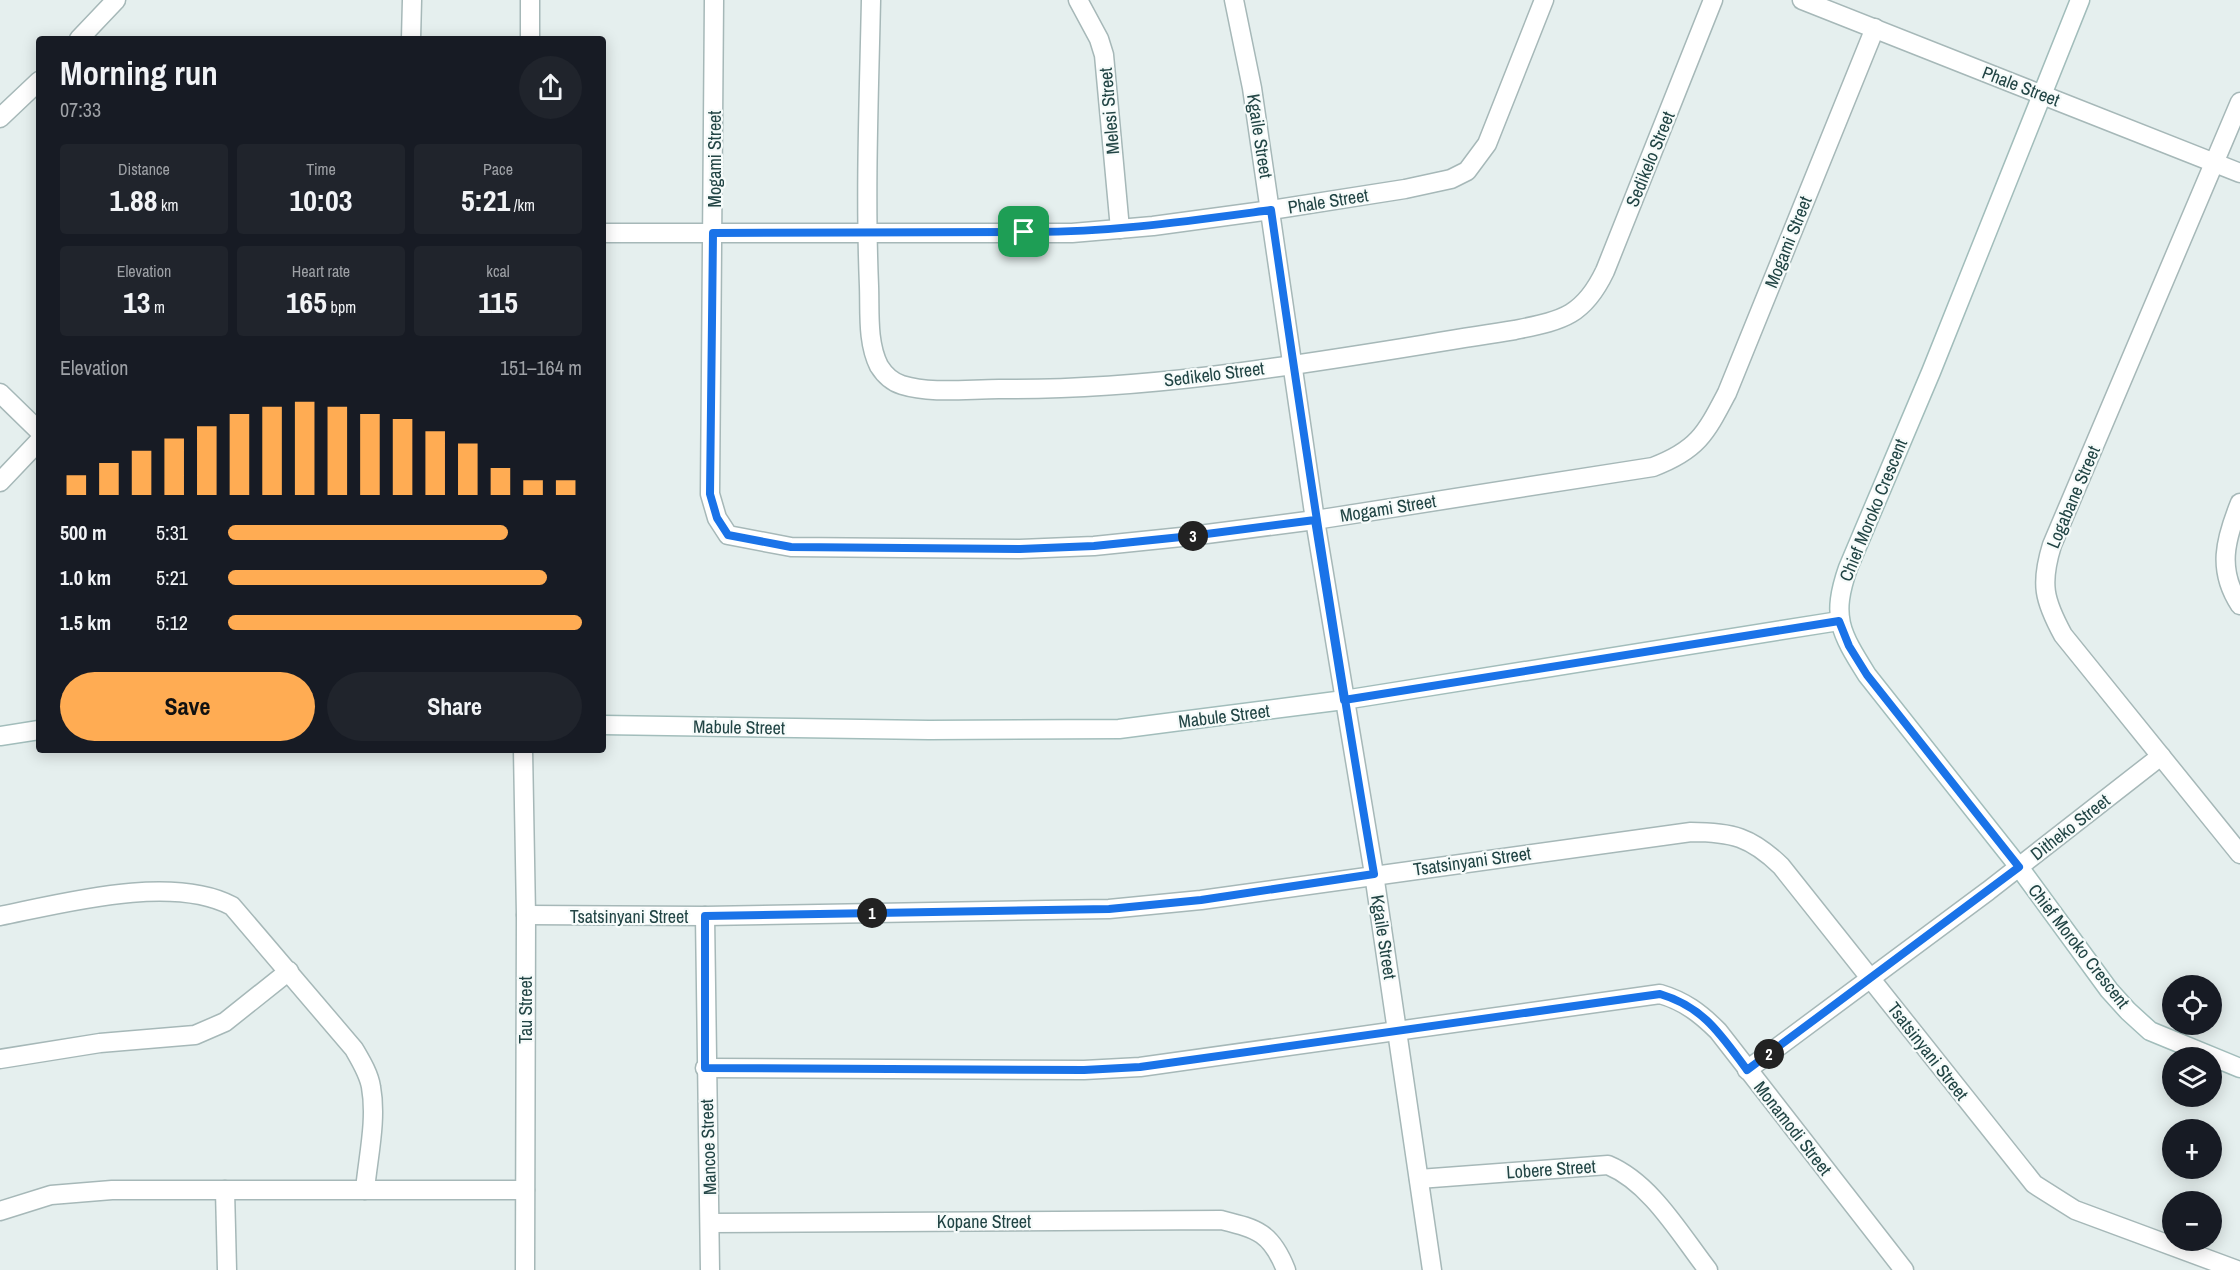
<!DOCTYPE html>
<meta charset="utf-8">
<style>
body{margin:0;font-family:"Archivo Narrow",sans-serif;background:#20242c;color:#f1f3f6;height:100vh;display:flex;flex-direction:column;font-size:22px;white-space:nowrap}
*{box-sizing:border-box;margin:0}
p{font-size:20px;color:#9ea1a6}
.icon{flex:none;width:33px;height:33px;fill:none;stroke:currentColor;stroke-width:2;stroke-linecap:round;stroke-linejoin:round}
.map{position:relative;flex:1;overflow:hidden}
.panel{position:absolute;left:36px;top:36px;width:570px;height:717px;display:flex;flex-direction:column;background:#171b24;border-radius:6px;box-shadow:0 3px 15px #0003}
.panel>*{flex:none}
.buttons{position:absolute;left:2162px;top:975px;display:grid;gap:12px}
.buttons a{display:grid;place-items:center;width:60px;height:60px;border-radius:50%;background:#171b24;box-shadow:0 3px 15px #0003;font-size:30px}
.pin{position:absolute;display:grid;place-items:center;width:51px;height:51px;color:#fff;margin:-26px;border-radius:12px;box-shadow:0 3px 9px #0006}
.km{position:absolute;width:30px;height:30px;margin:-15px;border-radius:50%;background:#222;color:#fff;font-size:16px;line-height:30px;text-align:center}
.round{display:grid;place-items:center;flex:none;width:63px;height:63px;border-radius:32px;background:#20242c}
.summary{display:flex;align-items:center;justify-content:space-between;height:102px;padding:0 24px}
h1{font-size:33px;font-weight:700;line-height:45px}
.figures{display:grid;grid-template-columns:repeat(3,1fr);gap:9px;height:102px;padding:6px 24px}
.figures div{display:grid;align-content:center;border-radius:6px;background:#20242c;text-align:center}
.figures b{font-size:30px;font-weight:700}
.figures small{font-size:16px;font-weight:400}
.figures p{font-size:16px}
.chart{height:168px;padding:12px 24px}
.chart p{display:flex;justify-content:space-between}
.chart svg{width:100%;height:108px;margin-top:6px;stroke:#ffac53;stroke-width:6}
.cta{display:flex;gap:12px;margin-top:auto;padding:12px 24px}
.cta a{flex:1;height:69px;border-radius:36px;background:#ffac53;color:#111;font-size:24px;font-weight:700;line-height:69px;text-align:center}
.cta a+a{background:#20242c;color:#f1f3f6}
ul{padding:0 24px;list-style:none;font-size:20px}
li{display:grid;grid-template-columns:96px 72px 1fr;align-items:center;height:45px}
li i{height:15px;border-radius:8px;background:#ffac53}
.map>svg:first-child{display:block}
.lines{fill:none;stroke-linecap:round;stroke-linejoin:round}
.street-casing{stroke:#a6b8b8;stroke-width:21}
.secondary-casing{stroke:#a2bdbb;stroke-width:21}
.street{stroke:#fff;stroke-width:18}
.secondary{stroke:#fff;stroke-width:18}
.route-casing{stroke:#fff;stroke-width:12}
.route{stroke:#1a73e8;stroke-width:8}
.labels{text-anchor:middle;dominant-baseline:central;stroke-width:4.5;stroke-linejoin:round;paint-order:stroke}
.street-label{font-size:18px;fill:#214444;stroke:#f6fbfa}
</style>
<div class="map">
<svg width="2240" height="1270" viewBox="0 0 2240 1270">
<rect width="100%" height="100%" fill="#e5efee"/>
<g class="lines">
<g class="street-casing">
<g id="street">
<path d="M714,0L710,494L717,518L728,535L791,547L1020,549L1094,546L1191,536L1315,520L1653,467C1698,450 1706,433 1727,393L1875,28"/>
<path d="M871,0C869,95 865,191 869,286C870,312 867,342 879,366C884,374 892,382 902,385C931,394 968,389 999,389C1170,391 1346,356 1515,330C1562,320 1583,317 1605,271L1713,0"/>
<path d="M1078,0L1099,39L1104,55L1120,229"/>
<path d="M1234,0L1252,88L1315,520L1374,874L1432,1270"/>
<path d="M1802,0L2240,173"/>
<path d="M79,39L116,0"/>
<path d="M411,39L412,0"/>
<path d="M530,39V0"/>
<path d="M2240,102L2052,545C2040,584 2044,600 2063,635L2240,854"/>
<path d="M0,118L39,81"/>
<path d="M603,233H1072L1153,226L1271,210L1405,189L1451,179L1467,171L1487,144L1544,0"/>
<path d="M0,393L39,431"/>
<path d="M0,482L39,441"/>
<path d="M2240,503C2225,540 2217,570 2240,605"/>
<path d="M523,750L526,915L525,1270"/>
<path d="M526,915L705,916L1109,909L1201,900L1691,832C1732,832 1751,837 1781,866L2034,1184L2075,1210L2237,1270"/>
<path d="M0,916C64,903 172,874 232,906L354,1049C361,1061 369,1074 371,1087C377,1120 368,1157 365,1190"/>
<path d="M705,916L710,1270"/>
<path d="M0,1059L100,1043L195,1035L225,1022L289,971"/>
<path d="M705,1068L1084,1070L1140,1067L1660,994C1684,1001 1700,1013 1718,1031L1904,1270"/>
<path d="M1747,1070L1988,891L2161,756"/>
<path d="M1419,1179L1608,1165C1651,1183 1680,1234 1708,1270"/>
<path d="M225,1190L227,1270"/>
<path d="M0,1211L51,1195L112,1190H525"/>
<path d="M710,1223L1221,1220C1257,1229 1271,1232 1286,1270"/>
</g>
</g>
<g class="secondary-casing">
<g id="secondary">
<path d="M2080,0L1931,372L1848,568C1831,617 1840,632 1867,675L2019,867L2109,990L2128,1011L2150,1031L2240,1068"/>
<path d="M603,725L929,730L1119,729L1344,700L1839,621"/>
<path d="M0,736L39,730"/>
</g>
</g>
<use href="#street" class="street"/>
<use href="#secondary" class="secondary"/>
</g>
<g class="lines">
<g class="route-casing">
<path id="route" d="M1024,232C1107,233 1189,221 1271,210C1303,432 1336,653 1374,874L1201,900L1109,909L705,916V1068L1084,1070L1140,1067L1660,994C1704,1007 1721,1035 1747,1070L2019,867L1867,675L1849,646L1839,621L1344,700L1315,520L1191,536L1094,546L1020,549L791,547L728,535L717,518L710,494L713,233L1024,232"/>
</g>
<use href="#route" class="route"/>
</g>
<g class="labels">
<g class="street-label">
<text transform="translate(2021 86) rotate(21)">Phale Street</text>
<text transform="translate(1109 111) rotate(-95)">Melesi Street</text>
<text transform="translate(1260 136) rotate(81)">Kgaile Street</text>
<text transform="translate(714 159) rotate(-90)">Mogami Street</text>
<text transform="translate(1650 159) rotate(-68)">Sedikelo Street</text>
<text transform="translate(1328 201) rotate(-9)">Phale Street</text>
<text transform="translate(1788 242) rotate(-68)">Mogami Street</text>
<text transform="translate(1214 374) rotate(-7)">Sedikelo Street</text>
<text transform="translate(2073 497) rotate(-67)">Logabane Street</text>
<text transform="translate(1388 508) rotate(-9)">Mogami Street</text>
<text transform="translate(1873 510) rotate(-68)">Chief Moroko Crescent</text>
<text transform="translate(1224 716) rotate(-7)">Mabule Street</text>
<text transform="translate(739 727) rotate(1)">Mabule Street</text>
<text transform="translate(2070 827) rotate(-38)">Ditheko Street</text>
<text transform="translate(1472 861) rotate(-8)">Tsatsinyani Street</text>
<text x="629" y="916">Tsatsinyani Street</text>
<text transform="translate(1384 937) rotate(81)">Kgaile Street</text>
<text transform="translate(2079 946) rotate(52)">Chief Moroko Crescent</text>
<text transform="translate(525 1010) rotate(-90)">Tau Street</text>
<text transform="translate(1928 1051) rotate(52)">Tsatsinyani Street</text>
<text transform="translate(1793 1128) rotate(52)">Monamodi Street</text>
<text transform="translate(708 1147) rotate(-92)">Mancoe Street</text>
<text transform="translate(1551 1169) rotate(-4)">Lobere Street</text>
<text x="984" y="1221">Kopane Street</text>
</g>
</g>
</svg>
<div class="buttons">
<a><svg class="icon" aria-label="locate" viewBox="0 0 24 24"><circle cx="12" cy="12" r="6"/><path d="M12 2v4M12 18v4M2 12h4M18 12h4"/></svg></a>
<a><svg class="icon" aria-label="layers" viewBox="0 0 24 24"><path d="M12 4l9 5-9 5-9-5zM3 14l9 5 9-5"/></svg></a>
<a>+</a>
<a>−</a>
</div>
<div class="pin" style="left:1024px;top:232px;background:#1e9e55"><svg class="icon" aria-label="arrive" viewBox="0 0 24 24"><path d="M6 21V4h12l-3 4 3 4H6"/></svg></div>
<b class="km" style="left:872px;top:913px">1</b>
<b class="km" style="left:1769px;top:1054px">2</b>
<b class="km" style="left:1193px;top:536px">3</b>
<section class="panel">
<div class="summary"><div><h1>Morning run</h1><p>07:33</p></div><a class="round"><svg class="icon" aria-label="share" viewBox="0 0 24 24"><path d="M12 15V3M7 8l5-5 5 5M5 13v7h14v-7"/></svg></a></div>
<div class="figures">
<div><p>Distance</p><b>1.88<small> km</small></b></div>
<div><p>Time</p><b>10:03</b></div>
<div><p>Pace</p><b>5:21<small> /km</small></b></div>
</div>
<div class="figures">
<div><p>Elevation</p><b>13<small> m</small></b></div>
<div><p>Heart rate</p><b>165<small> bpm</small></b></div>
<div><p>kcal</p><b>115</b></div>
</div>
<div class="chart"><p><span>Elevation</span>151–164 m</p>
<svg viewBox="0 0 160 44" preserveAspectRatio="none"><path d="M5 44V36M15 44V31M25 44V26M35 44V21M45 44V16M55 44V11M65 44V8M75 44V6M85 44V8M95 44V11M105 44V13M115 44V18M125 44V23M135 44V33M145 44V38M155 44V38"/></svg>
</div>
<ul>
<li><b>500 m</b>5:31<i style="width:79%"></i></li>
<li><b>1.0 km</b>5:21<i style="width:90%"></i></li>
<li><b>1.5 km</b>5:12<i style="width:100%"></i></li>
</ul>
<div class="cta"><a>Save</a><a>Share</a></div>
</section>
</div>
